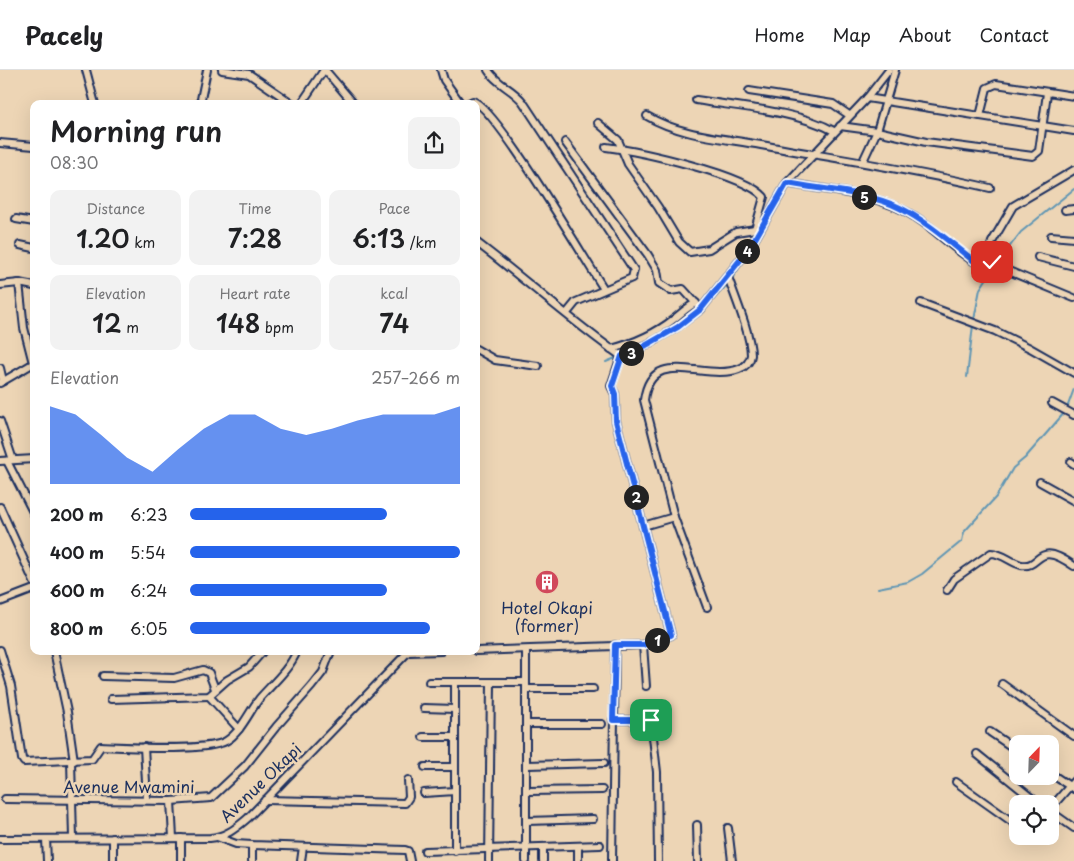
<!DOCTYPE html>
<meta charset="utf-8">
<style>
body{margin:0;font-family:"Playpen Sans",sans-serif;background:#f2f2f2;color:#202124;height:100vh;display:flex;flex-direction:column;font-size:19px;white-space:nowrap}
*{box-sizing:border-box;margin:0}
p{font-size:16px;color:#757577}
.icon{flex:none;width:28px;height:28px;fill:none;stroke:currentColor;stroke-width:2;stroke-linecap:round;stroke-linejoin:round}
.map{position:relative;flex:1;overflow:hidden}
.details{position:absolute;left:30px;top:30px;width:450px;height:555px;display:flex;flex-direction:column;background:#fff;border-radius:10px;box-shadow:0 5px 20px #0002}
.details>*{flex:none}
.needle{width:32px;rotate:23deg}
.fabs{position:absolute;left:1009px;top:665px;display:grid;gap:10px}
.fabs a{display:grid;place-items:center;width:50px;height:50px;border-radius:10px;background:#fff;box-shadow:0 5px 20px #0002;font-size:25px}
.pin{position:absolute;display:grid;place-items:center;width:42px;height:42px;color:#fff;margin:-21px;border-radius:10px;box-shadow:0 2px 8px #0006}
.km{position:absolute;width:25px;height:25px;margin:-12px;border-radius:50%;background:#222;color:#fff;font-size:14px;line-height:25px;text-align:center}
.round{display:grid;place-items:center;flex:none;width:52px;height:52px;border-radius:10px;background:#f2f2f2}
.headline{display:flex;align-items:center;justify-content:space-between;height:85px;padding:0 20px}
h1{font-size:28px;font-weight:600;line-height:38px}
.figures{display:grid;grid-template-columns:repeat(3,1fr);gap:8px;height:85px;padding:5px 20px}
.figures div{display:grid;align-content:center;border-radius:10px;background:#f2f2f2;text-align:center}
.figures b{font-size:25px;font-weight:600}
.figures small{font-size:14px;font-weight:400}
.figures p{font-size:14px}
.chart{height:140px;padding:10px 20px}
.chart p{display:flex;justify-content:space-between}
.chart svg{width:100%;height:90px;margin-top:5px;fill:#2563eb;opacity:.7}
ul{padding:0 20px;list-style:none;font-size:16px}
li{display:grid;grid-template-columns:80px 60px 1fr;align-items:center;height:38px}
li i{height:12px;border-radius:6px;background:#2563eb}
header{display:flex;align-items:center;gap:30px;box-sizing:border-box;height:70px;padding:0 25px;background:#fff;border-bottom:1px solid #e0e0e0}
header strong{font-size:24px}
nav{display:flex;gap:28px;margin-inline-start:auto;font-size:18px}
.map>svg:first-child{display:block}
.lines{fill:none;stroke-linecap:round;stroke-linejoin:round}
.stream{stroke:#6096b4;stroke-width:2}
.minor-casing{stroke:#1b2f5e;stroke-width:10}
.minor{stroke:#edd5b5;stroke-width:6}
.route-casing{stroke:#fff;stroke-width:10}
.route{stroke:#2563eb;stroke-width:6}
.labels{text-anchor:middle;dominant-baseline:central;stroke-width:5;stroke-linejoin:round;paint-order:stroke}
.poi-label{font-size:16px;fill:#1b2f5e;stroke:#edd5b5}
.street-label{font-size:16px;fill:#1b2f5e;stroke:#edd5b5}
</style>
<header>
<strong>Pacely</strong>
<nav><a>Home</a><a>Map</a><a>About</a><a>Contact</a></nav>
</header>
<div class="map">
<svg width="1074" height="791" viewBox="0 0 1074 791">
<rect width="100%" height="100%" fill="#edd5b5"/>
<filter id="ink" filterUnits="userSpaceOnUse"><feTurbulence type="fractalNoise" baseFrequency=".02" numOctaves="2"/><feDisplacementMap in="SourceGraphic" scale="10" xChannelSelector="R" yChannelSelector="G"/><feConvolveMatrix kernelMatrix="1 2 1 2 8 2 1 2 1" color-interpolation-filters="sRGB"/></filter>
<g filter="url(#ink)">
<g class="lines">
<g class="stream">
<path d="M997,193L1021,162L1074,119"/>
<path d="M731,210L745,189"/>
<path d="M697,246L728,214"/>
<path d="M974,250L980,219L994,197"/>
<path d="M606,292L618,287"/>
<path d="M967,307L973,255"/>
<path d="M1067,338L1074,319"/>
<path d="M878,518L908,512L922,504L962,471L964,462L996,427L1013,398L1025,388L1065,342"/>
</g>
<g class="minor-casing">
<g id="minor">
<path d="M86,0L95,34"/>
<path d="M222,0L249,4L293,34"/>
<path d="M325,0L354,34"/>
<path d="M441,0L444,10L461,34"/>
<path d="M488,0C497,15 512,18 523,32L634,200L632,208L576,232L567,243"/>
<path d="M749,21L833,34L849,45"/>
<path d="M867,28L1074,61"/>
<path d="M696,30C738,37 798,41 834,61"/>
<path d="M200,34L207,0"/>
<path d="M301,34L324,0"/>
<path d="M467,34L473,31C496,37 585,190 604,219"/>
<path d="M647,46C681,66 723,68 761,75C838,89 914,100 990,118"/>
<path d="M980,46L987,18L996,14L1074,26"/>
<path d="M598,53L618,70L628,94L658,137L679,172L690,182L709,179L736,162L755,159L759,161"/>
<path d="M840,56L877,61L926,72L1033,86L1039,81L1047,23"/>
<path d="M565,72L648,185L657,200L659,213L671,221L683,219L701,239"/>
<path d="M0,73L34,76"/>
<path d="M606,77C638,81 745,104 764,127L755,159"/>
<path d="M863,91L877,61L895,0"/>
<path d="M787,113C830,121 879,123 917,148C939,162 958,184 982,196L985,194L992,172L1013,136L1074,100"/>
<path d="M1065,140L1074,139"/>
<path d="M16,149L34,152"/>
<path d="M1051,166L1074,168"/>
<path d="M476,172C525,209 571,251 621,286L632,283L677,257L701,239L749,179L787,113L867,28L889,0"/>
<path d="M20,175L34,178"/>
<path d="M1038,187L1074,196"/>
<path d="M987,188L999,197L1074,228"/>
<path d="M19,213L24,258L33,293"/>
<path d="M0,215L19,213L34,216"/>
<path d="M921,233L995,261L1030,278L1074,303"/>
<path d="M476,279L495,290L538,296"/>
<path d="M611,279C635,273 655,264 674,249C682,243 687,237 696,233"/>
<path d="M0,298L3,311"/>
<path d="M0,313L34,293"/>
<path d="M1052,333L1074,345"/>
<path d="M0,351L13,390"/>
<path d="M0,391L34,389"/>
<path d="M7,391L34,444"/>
<path d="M1071,392L1074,394"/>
<path d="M1040,412L1074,431"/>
<path d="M0,437L34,512"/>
<path d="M643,456L674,447"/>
<path d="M947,520L954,509L991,483C1002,483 1010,492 1021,495C1042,499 1035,468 1074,496"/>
<path d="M0,532L34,519"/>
<path d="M707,537L674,447L644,330C651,275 704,312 739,299C745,297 750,292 751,285C751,265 735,227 728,207"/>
<path d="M643,575L646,616"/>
<path d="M0,580L11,616L22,689L24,692L92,689L101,676C127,677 207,682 226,671C241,662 249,642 259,629C272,614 289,600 297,581"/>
<path d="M54,581L67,642L74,691"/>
<path d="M476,581L643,575L671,565L616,351L615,324L611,316L621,286"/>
<path d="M409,582L441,581"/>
<path d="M103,606L174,608L203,600L209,603L215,619"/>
<path d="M429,612H526"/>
<path d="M1002,614L1074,666"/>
<path d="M527,619H593"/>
<path d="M209,626L239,659"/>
<path d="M111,629L209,626L227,610L249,597L263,581"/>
<path d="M424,638L455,639"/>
<path d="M613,650H651L657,702L658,791"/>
<path d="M527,654H602"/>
<path d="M990,662L1018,681"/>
<path d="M423,667H455"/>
<path d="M144,677L147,729"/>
<path d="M977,684L1039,734"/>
<path d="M71,691L73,768"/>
<path d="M527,695L604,693"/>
<path d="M425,697H455"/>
<path d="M1050,703L1074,719"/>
<path d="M956,712L1018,756"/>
<path d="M527,721L602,720"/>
<path d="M424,723L455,721"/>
<path d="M5,729L171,731L211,728L245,696L276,657L312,616L323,602L331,581"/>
<path d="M265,730L405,733L409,727L408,710"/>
<path d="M171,731L173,768"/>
<path d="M1050,739L1074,711"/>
<path d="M1050,741L1074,758"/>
<path d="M527,751L593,749"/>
<path d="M697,755L698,791"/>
<path d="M728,758L732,791"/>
<path d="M217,767L236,774L252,775L405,780L408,781L410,791"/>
<path d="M181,768V791"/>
<path d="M0,769L210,768C226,767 236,758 248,748L409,581"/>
<path d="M46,769L47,791"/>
<path d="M543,778V791"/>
<path d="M425,781L600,775"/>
<path d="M455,781V612"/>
<path d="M113,791V768"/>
<path d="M252,791V775"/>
<path d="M301,791L303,777"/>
<path d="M489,791L491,612"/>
<path d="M526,791V580"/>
<path d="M578,791V776"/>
<path d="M612,791L615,575"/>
</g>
</g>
<use href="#minor" class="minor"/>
</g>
</g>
<g class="lines" filter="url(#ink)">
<g class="route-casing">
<path id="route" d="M651,650H613L615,575H643L671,565L616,351L615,324L612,316L622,286L636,281L678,257L701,239L749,179L787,113C822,120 868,122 900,138C928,152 953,175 978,194L982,196L987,188L992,192"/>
</g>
<use href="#route" class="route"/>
</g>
<defs>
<g id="building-disc" transform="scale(1.25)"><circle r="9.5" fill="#d1495b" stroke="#edd5b5"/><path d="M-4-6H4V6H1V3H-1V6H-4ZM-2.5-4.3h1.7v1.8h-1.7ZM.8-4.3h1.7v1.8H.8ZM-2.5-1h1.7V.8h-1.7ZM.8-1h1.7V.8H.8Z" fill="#fff"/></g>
</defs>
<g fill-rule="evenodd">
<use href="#building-disc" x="547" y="512"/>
</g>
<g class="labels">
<g class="poi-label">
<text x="547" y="537">Hotel Okapi<tspan x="547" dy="18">(former)</tspan></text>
</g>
<g class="street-label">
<text transform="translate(260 712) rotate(-44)">Avenue Okapi</text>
<text x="129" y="716">Avenue Mwamini</text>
</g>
</g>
</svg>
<div class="fabs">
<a><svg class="needle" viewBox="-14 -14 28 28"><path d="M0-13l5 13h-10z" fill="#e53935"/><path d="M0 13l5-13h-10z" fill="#757577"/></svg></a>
<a><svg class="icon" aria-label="locate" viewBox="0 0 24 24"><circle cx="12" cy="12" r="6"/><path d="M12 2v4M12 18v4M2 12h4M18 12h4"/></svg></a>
</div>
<div class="pin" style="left:651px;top:650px;background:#1e9e55"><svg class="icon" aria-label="arrive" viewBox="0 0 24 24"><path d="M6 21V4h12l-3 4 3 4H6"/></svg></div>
<div class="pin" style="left:992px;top:192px;background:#d93025"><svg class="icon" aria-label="check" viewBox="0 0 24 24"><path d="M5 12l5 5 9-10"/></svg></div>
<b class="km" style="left:657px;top:570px">1</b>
<b class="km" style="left:636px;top:427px">2</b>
<b class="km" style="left:631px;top:283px">3</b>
<b class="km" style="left:747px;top:181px">4</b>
<b class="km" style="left:864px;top:127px">5</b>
<section class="details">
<div class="headline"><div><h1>Morning run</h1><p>08:30</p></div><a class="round"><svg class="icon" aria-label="share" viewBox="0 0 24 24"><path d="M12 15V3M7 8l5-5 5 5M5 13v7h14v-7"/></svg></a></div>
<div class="figures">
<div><p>Distance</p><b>1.20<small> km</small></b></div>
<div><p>Time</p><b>7:28</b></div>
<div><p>Pace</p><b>6:13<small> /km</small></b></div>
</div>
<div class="figures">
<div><p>Elevation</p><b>12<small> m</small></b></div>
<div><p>Heart rate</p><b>148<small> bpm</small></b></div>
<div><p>kcal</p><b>74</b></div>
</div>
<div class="chart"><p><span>Elevation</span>257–266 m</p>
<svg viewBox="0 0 160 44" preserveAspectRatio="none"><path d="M0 44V6L10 10L20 20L30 31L40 38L50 27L60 17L70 10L80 10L90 17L100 20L110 17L120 13L130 10L140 10L150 10L160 6V44z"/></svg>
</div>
<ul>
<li><b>200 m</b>6:23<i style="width:73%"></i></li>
<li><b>400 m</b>5:54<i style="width:100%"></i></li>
<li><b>600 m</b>6:24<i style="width:73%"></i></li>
<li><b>800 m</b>6:05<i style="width:89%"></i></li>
</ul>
</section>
</div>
